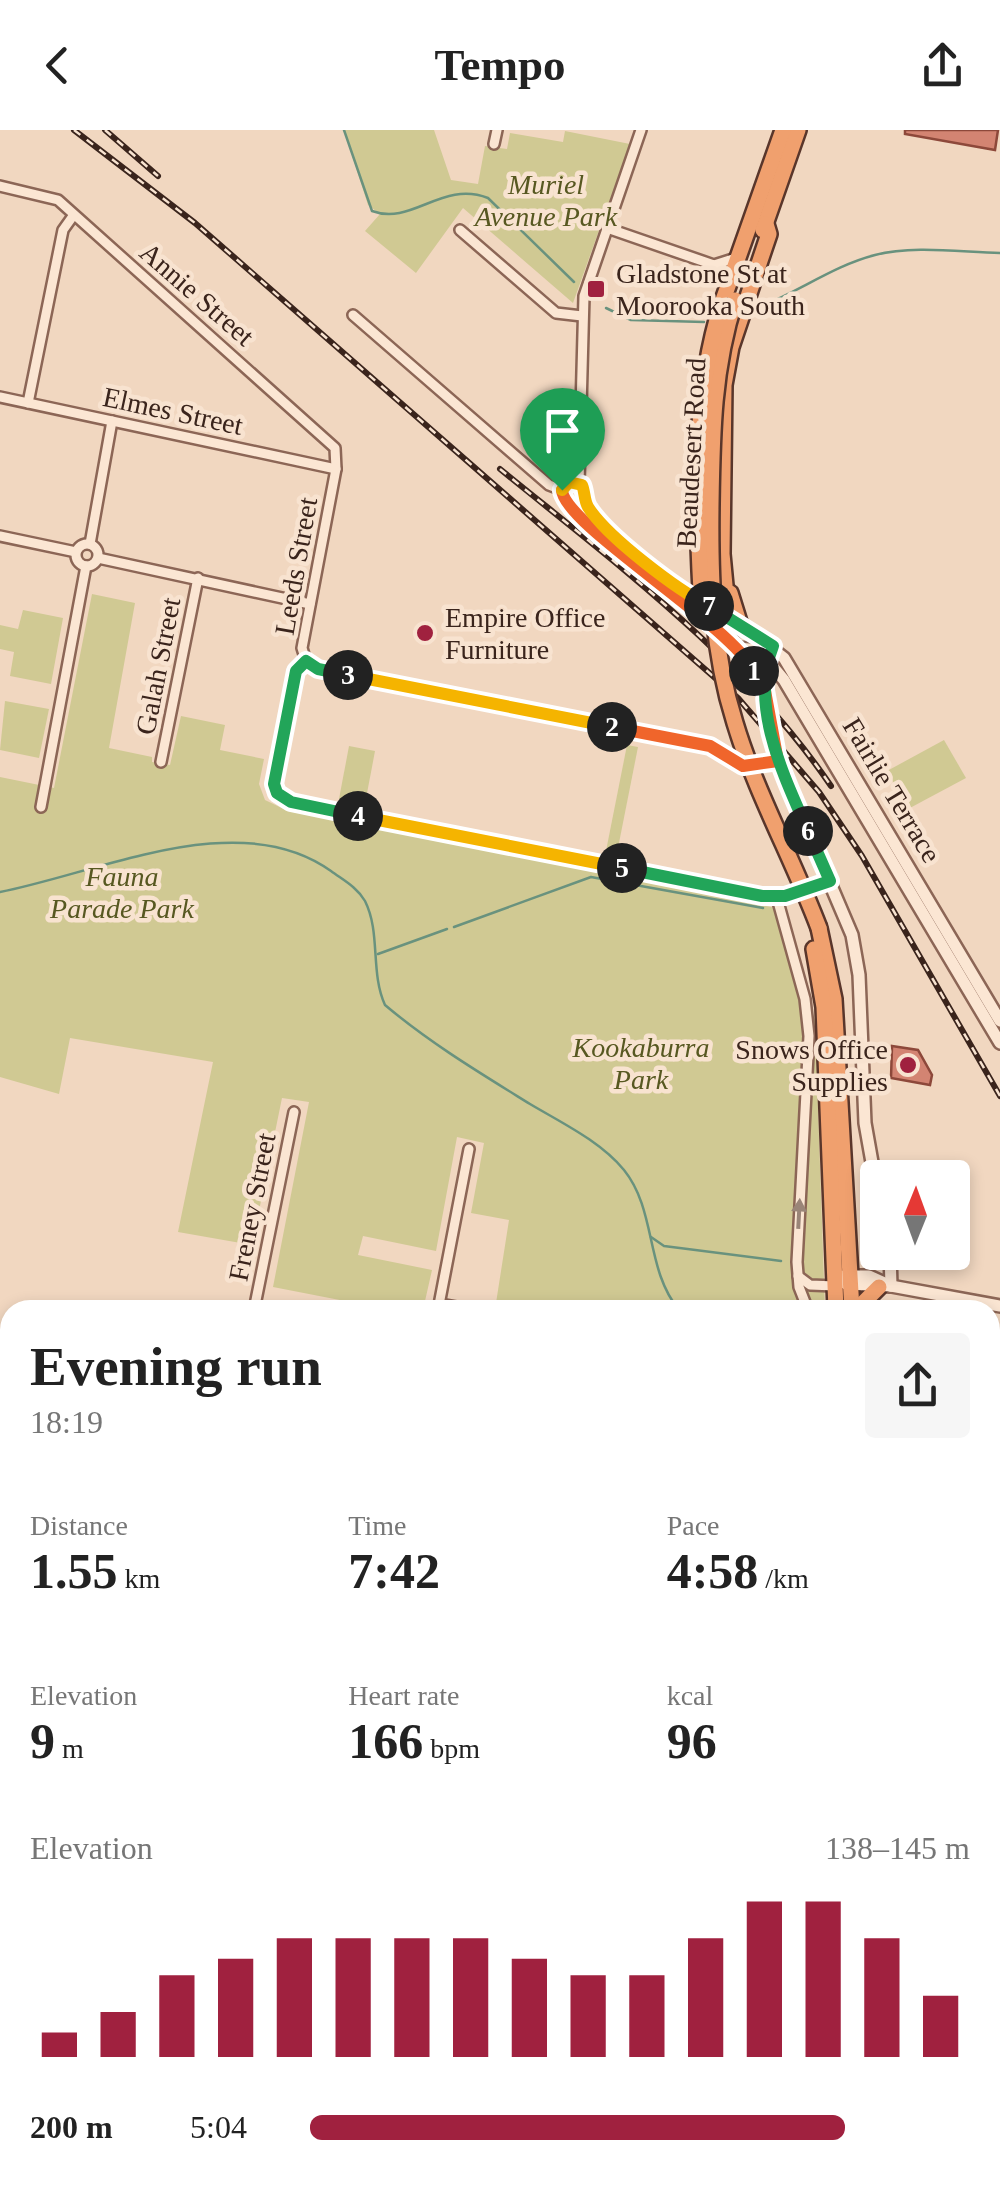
<!DOCTYPE html>
<meta charset="utf-8">
<style>
body{margin:0;font-family:Georgia,serif;background:#f6f6f6;color:#222;height:100vh;display:flex;flex-direction:column;font-size:38px;white-space:nowrap}
*{box-sizing:border-box;margin:0}
p{font-size:32px;color:#767676}
.icon{flex:none;width:55px;height:55px;fill:none;stroke:currentColor;stroke-width:2;stroke-linecap:round;stroke-linejoin:round}
.map{position:relative;flex:1;overflow:hidden}
.drawer{position:absolute;left:0px;top:1170px;width:1000px;height:885px;display:flex;flex-direction:column;background:#fff;border-radius:30px 30px 0 0;box-shadow:0 5px 15px #0003}
.drawer>*{flex:none}
.needle{width:65px;rotate:1deg}
.buttons{position:absolute;left:860px;top:1030px;display:grid;gap:20px}
.buttons a{display:grid;place-items:center;width:110px;height:110px;border-radius:10px;background:#fff;box-shadow:0 5px 15px #0003;font-size:50px}
.pin{position:absolute;display:grid;place-items:center;width:85px;height:85px;color:#fff;margin:-102px -42px;border-radius:50% 50% 50% 0;rotate:-45deg;box-shadow:0 0 10px #0007}
.pin .icon{rotate:45deg}
.km{position:absolute;width:50px;height:50px;margin:-25px;border-radius:50%;background:#222;color:#fff;font-size:28px;line-height:50px;text-align:center}
.round{display:grid;place-items:center;flex:none;width:105px;height:105px;border-radius:10px;background:#f6f6f6}
.head{display:flex;align-items:center;justify-content:space-between;height:170px;padding:0 30px}
h1{font-size:55px;font-weight:700;line-height:75px}
.stats{display:grid;grid-template-columns:repeat(3,1fr);gap:15px;height:170px;padding:10px 30px}
.stats div{display:grid;align-content:center}
.stats b{font-size:50px;font-weight:700}
.stats small{font-size:28px;font-weight:400}
.stats p{font-size:28px}
.chart{height:280px;padding:20px 30px}
.chart p{display:flex;justify-content:space-between}
.chart svg{width:100%;height:180px;margin-top:10px;stroke:#a0213f;stroke-width:6}
ul{padding:0 30px;list-style:none;font-size:32px}
li{display:grid;grid-template-columns:160px 120px 1fr;align-items:center;height:75px}
li i{height:25px;border-radius:12px;background:#a0213f}
header{display:flex;justify-content:space-between;align-items:center;height:130px;padding:0 30px;background:#fff;font-size:45px;font-weight:700}
.map>svg:first-child{display:block}
.green{fill:#d0c993}
.lines{fill:none;stroke-linecap:round;stroke-linejoin:round}
.stream{stroke:#69927e;stroke-width:2.5}
.building{fill:#d38472;stroke:#8d483a;stroke-width:2.5}
.minor-casing{stroke:#8c6656;stroke-width:14}
.tertiary-casing{stroke:#8c6656;stroke-width:16}
.secondary-casing{stroke:#6d4839;stroke-width:18}
.trunk-casing{stroke:#59362b;stroke-width:20}
.minor{stroke:#fbe6d3;stroke-width:9}
.tertiary{stroke:#fbe6d3;stroke-width:11}
.secondary{stroke:#fbe6d3;stroke-width:12}
.trunk{stroke:#f0a06e;stroke-width:15}
.rail-casing{stroke:#3a241c;stroke-width:6}
.rail{stroke:#f8e3d0;stroke-width:2.5;stroke-dasharray:8;stroke-linecap:butt}
.trunk-bridge-casing{stroke:#59362b;stroke-width:20;stroke-linecap:butt}
.trunk-bridge{stroke:#f0a06e;stroke-width:15}
.oneway{fill:#9a8578}
.split-1-casing{stroke:#fff;stroke-width:20}
.split-2-casing{stroke:#fff;stroke-width:20}
.split-3-casing{stroke:#fff;stroke-width:20}
.split-4-casing{stroke:#fff;stroke-width:20}
.split-5-casing{stroke:#fff;stroke-width:20}
.split-6-casing{stroke:#fff;stroke-width:20}
.split-7-casing{stroke:#fff;stroke-width:20}
.split-8-casing{stroke:#fff;stroke-width:20}
.split-1{stroke:#f0652b;stroke-width:12}
.split-2{stroke:#f0652b;stroke-width:12}
.split-3{stroke:#f5b400;stroke-width:12}
.split-4{stroke:#22a559;stroke-width:12}
.split-5{stroke:#f5b400;stroke-width:12}
.split-6{stroke:#22a559;stroke-width:12}
.split-7{stroke:#22a559;stroke-width:12}
.split-8{stroke:#f5b400;stroke-width:12}
.poi-dot{fill:#a0213f;stroke:#f8e3d0;stroke-width:4}
.labels{text-anchor:middle;dominant-baseline:central;stroke-width:9;stroke-linejoin:round;paint-order:stroke}
.park-label{font-size:28px;font-style:italic;fill:#575821;stroke:#f8e3d0}
.poi-label{font-size:28px;fill:#3a241c;stroke:#f8e3d0;text-anchor:start}
.street-label{font-size:28px;fill:#3a241c;stroke:#f8e3d0}
</style>
<header><svg class="icon" aria-label="back" viewBox="0 0 24 24"><path d="M15 5l-7 7 7 7"/></svg>Tempo<svg class="icon" aria-label="share" viewBox="0 0 24 24"><path d="M12 15V3M7 8l5-5 5 5M5 13v7h14v-7"/></svg></header>
<div class="map">
<svg width="1000" height="2055" viewBox="0 0 1000 2055">
<rect width="100%" height="100%" fill="#f1d7c0"/>
<g class="green">
<path d="M344,0H434L451,50L478,54L485,16L507,19L510,3L563,12L565,1L630,14L573,173L463,78L416,143L365,101L380,84L368,75Z"/>
<path d="M92,464L135,473L109,618L152,627V632L170,635L181,586L225,595L220,620L264,629L259,654L265,670L288,681L786,780L815,891L825,1180H523L496,1173L509,1090L471,1083L484,1013L457,1007L436,1121L363,1106L358,1125L432,1140L423,1180H391L273,1157L309,972L282,968L252,1115L178,1102L213,932L70,908L59,964L0,947V647L54,658Z"/>
<path d="M23,480L63,488L51,554L10,546L14,522L0,519V495L18,499Z"/>
<path d="M5,571L49,579L39,628L0,620Z"/>
<path d="M944,610L966,648L908,679L887,641Z"/>
<path d="M627,615L638,617L617,723L606,721Z"/>
<path d="M349,616L375,621L365,674L339,669Z"/>
<path d="M569,2045H673L671,2055H567Z"/>
</g>
<g class="lines">
<g class="stream">
<path d="M344,0L372,81C412,96 442,50 488,68L574,152"/>
<path d="M606,178L631,190L704,192"/>
<path d="M754,179C796,164 832,136 875,125C913,115 960,122 1000,123"/>
<path d="M0,762C102,742 239,675 331,741C343,750 357,757 365,771C381,803 370,842 385,875C430,913 480,943 530,974C562,993 600,1011 624,1040C657,1081 645,1139 679,1180"/>
<path d="M454,797L591,747L763,778"/>
<path d="M378,824L447,799"/>
<path d="M651,1107L664,1116L781,1131"/>
<path d="M642,2055L644,2045"/>
</g>
</g>
<g class="building">
<path d="M905,0H998L995,20L905,4Z"/>
<path d="M892,916L918,920L932,945L930,955L891,948Z"/>
<path d="M701,2045H771L785,2048L784,2055H698Z"/>
</g>
<g class="lines">
<g class="minor-casing">
<g id="minor">
<path d="M494,14L497,0"/>
<path d="M0,56L58,70L335,318L336,339L302,518L306,531L294,549L275,654L283,669L763,766H785L831,751"/>
<path d="M607,98L714,135L736,128"/>
<path d="M460,100L556,183L582,186"/>
<path d="M353,185L549,355L562,360"/>
<path d="M0,267L336,339"/>
<path d="M28,273L63,100L73,86"/>
<path d="M579,353L584,166L641,0"/>
<path d="M0,406L76,422"/>
<circle cx="87" cy="425" r="11"/>
<path d="M90,414L112,291"/>
<path d="M98,428L310,474"/>
<path d="M306,531L326,541L710,616L743,636L778,631"/>
<path d="M161,632L198,448"/>
<path d="M41,677L86,436"/>
<path d="M777,768L805,869L809,906L797,1132L799,1157L808,1180"/>
<path d="M798,1146L810,1155L835,1156"/>
<path d="M439,1174L473,1180"/>
<path d="M254,1180L294,982"/>
<path d="M438,1180L469,1019"/>
<path d="M0,1979L10,1985"/>
<path d="M4,2055L10,2023"/>
</g>
</g>
<g class="tertiary-casing">
<g id="tertiary">
<path d="M719,481C683,463 610,410 589,377C584,370 585,362 582,355L572,352L564,357L566,372L684,474L730,508L764,555L778,631L852,805L859,845L865,993L878,1066"/>
<path d="M735,490L784,528L1000,891"/>
<path d="M738,518L759,520L784,550L1000,913"/>
<path d="M890,1122L891,1156"/>
<path d="M843,1146H869L891,1156"/>
<path d="M846,1154L891,1156L1000,1176"/>
<path d="M0,1543L10,1545"/>
</g>
</g>
<g class="secondary-casing">
<path id="secondary" d="M306,2055L308,2045"/>
</g>
<g class="trunk-casing">
<g id="trunk">
<path d="M763,100L798,0"/>
<path d="M722,173L783,0"/>
<path d="M730,463L739,492"/>
<path d="M715,497L726,466L722,424L724,255L731,217L769,104L766,94"/>
<path d="M819,798L834,869L852,1180"/>
<path d="M814,819L824,877L836,1180"/>
<path d="M856,1180L879,1157"/>
<path d="M0,1824L10,1826"/>
<path d="M0,1844L10,1845"/>
<path d="M990,1994H1000"/>
<path d="M990,2017L1000,2016"/>
<path d="M846,2045L854,2055"/>
<path d="M876,2045L878,2055"/>
<path d="M893,2045L896,2055"/>
</g>
</g>
<use href="#minor" class="minor"/>
<use href="#tertiary" class="tertiary"/>
<use href="#secondary" class="secondary"/>
<use href="#trunk" class="trunk"/>
<g class="rail-casing">
<g id="rail">
<path d="M74,0L195,93L738,568L819,662L862,726L1000,966"/>
<path d="M105,0L158,46"/>
<path d="M500,339C619,436 743,527 831,656"/>
</g>
</g>
<use href="#rail" class="rail"/>
<g class="trunk-bridge-casing">
<g id="trunk-bridge">
<path d="M735,170C713,238 712,303 711,374C710,449 712,520 735,593C756,663 793,729 819,798"/>
<path d="M701,461C696,367 693,263 722,173"/>
</g>
</g>
<use href="#trunk-bridge" class="trunk-bridge"/>
</g>
<defs><path id="oneway-solid" d="M-6-.8H1V-3.2L6.5 0L1 3.2V.8H-6Z" transform="scale(2.5)"/></defs>
<use class="oneway" href="#oneway-solid" transform="translate(799 1084) rotate(-87)"/>
<g class="lines">
<g class="split-1-casing">
<path id="split-1" d="M562,360C563,394 730,494 754,541"/>
</g>
<g class="split-2-casing">
<path id="split-2" d="M612,597L710,616L743,636L778,631L764,555L754,541"/>
</g>
<g class="split-3-casing">
<path id="split-3" d="M348,545L612,597"/>
</g>
<g class="split-4-casing">
<path id="split-4" d="M348,545L318,539L306,531L296,541L274,654L277,663L291,672L358,686"/>
</g>
<g class="split-5-casing">
<path id="split-5" d="M358,686L622,738"/>
</g>
<g class="split-6-casing">
<path id="split-6" d="M622,738L762,766H785L830,751L808,701"/>
</g>
<g class="split-7-casing">
<path id="split-7" d="M709,476L773,516C749,576 784,646 808,701"/>
</g>
<g class="split-8-casing">
<path id="split-8" d="M562,360L569,352L582,355C585,362 584,370 588,377C607,407 677,460 709,476"/>
</g>
<use href="#split-1" class="split-1"/>
<use href="#split-2" class="split-2"/>
<use href="#split-3" class="split-3"/>
<use href="#split-4" class="split-4"/>
<use href="#split-5" class="split-5"/>
<use href="#split-6" class="split-6"/>
<use href="#split-7" class="split-7"/>
<use href="#split-8" class="split-8"/>
</g>
<g class="poi-dot">
<rect x="586" y="149" width="20" height="20" rx="5"/>
<circle cx="425" cy="503" r="10"/>
<circle cx="908" cy="935" r="10"/>
</g>
<g class="labels">
<g class="park-label">
<text x="546" y="54">Muriel<tspan x="546" dy="32">Avenue Park</tspan></text>
<text x="122" y="746">Fauna<tspan x="122" dy="32">Parade Park</tspan></text>
<text x="641" y="917">Kookaburra<tspan x="641" dy="32">Park</tspan></text>
</g>
<g class="poi-label">
<text x="616" y="143">Gladstone St at<tspan x="616" dy="32">Moorooka South</tspan></text>
<text x="445" y="487">Empire Office<tspan x="445" dy="32">Furniture</tspan></text>
<text x="888" y="919" text-anchor="end">Snows Office<tspan x="888" dy="32">Supplies</tspan></text>
</g>
<g class="street-label">
<text transform="translate(197 164) rotate(41)">Annie Street</text>
<text transform="translate(173 281) rotate(12)">Elmes Street</text>
<text transform="translate(691 323) rotate(-87)">Beaudesert Road</text>
<text transform="translate(296 436) rotate(-80)">Leeds Street</text>
<text transform="translate(158 536) rotate(-79)">Galah Street</text>
<text transform="translate(892 660) rotate(59)">Fairlie Terrace</text>
<text transform="translate(252 1077) rotate(-79)">Freney Street</text>
</g>
</g>
</svg>
<div class="buttons">
<a><svg class="needle" viewBox="-14 -14 28 28"><path d="M0-13l5 13h-10z" fill="#e53935"/><path d="M0 13l5-13h-10z" fill="#767676"/></svg></a>
</div>
<div class="pin" style="left:562px;top:360px;background:#1e9e55"><svg class="icon" aria-label="arrive" viewBox="0 0 24 24"><path d="M6 21V4h12l-3 4 3 4H6"/></svg></div>
<b class="km" style="left:754px;top:541px">1</b>
<b class="km" style="left:612px;top:597px">2</b>
<b class="km" style="left:348px;top:545px">3</b>
<b class="km" style="left:358px;top:686px">4</b>
<b class="km" style="left:622px;top:738px">5</b>
<b class="km" style="left:808px;top:701px">6</b>
<b class="km" style="left:709px;top:476px">7</b>
<section class="drawer">
<div class="head"><div><h1>Evening run</h1><p>18:19</p></div><a class="round"><svg class="icon" aria-label="share" viewBox="0 0 24 24"><path d="M12 15V3M7 8l5-5 5 5M5 13v7h14v-7"/></svg></a></div>
<div class="stats">
<div><p>Distance</p><b>1.55<small> km</small></b></div>
<div><p>Time</p><b>7:42</b></div>
<div><p>Pace</p><b>4:58<small> /km</small></b></div>
</div>
<div class="stats">
<div><p>Elevation</p><b>9<small> m</small></b></div>
<div><p>Heart rate</p><b>166<small> bpm</small></b></div>
<div><p>kcal</p><b>96</b></div>
</div>
<div class="chart"><p><span>Elevation</span>138–145 m</p>
<svg viewBox="0 0 160 44" preserveAspectRatio="none"><path d="M5 44V38M15 44V33M25 44V24M35 44V20M45 44V15M55 44V15M65 44V15M75 44V15M85 44V20M95 44V24M105 44V24M115 44V15M125 44V6M135 44V6M145 44V15M155 44V29"/></svg>
</div>
<ul>
<li><b>200 m</b>5:04<i style="width:81%"></i></li>
</ul>
</section>
</div>
